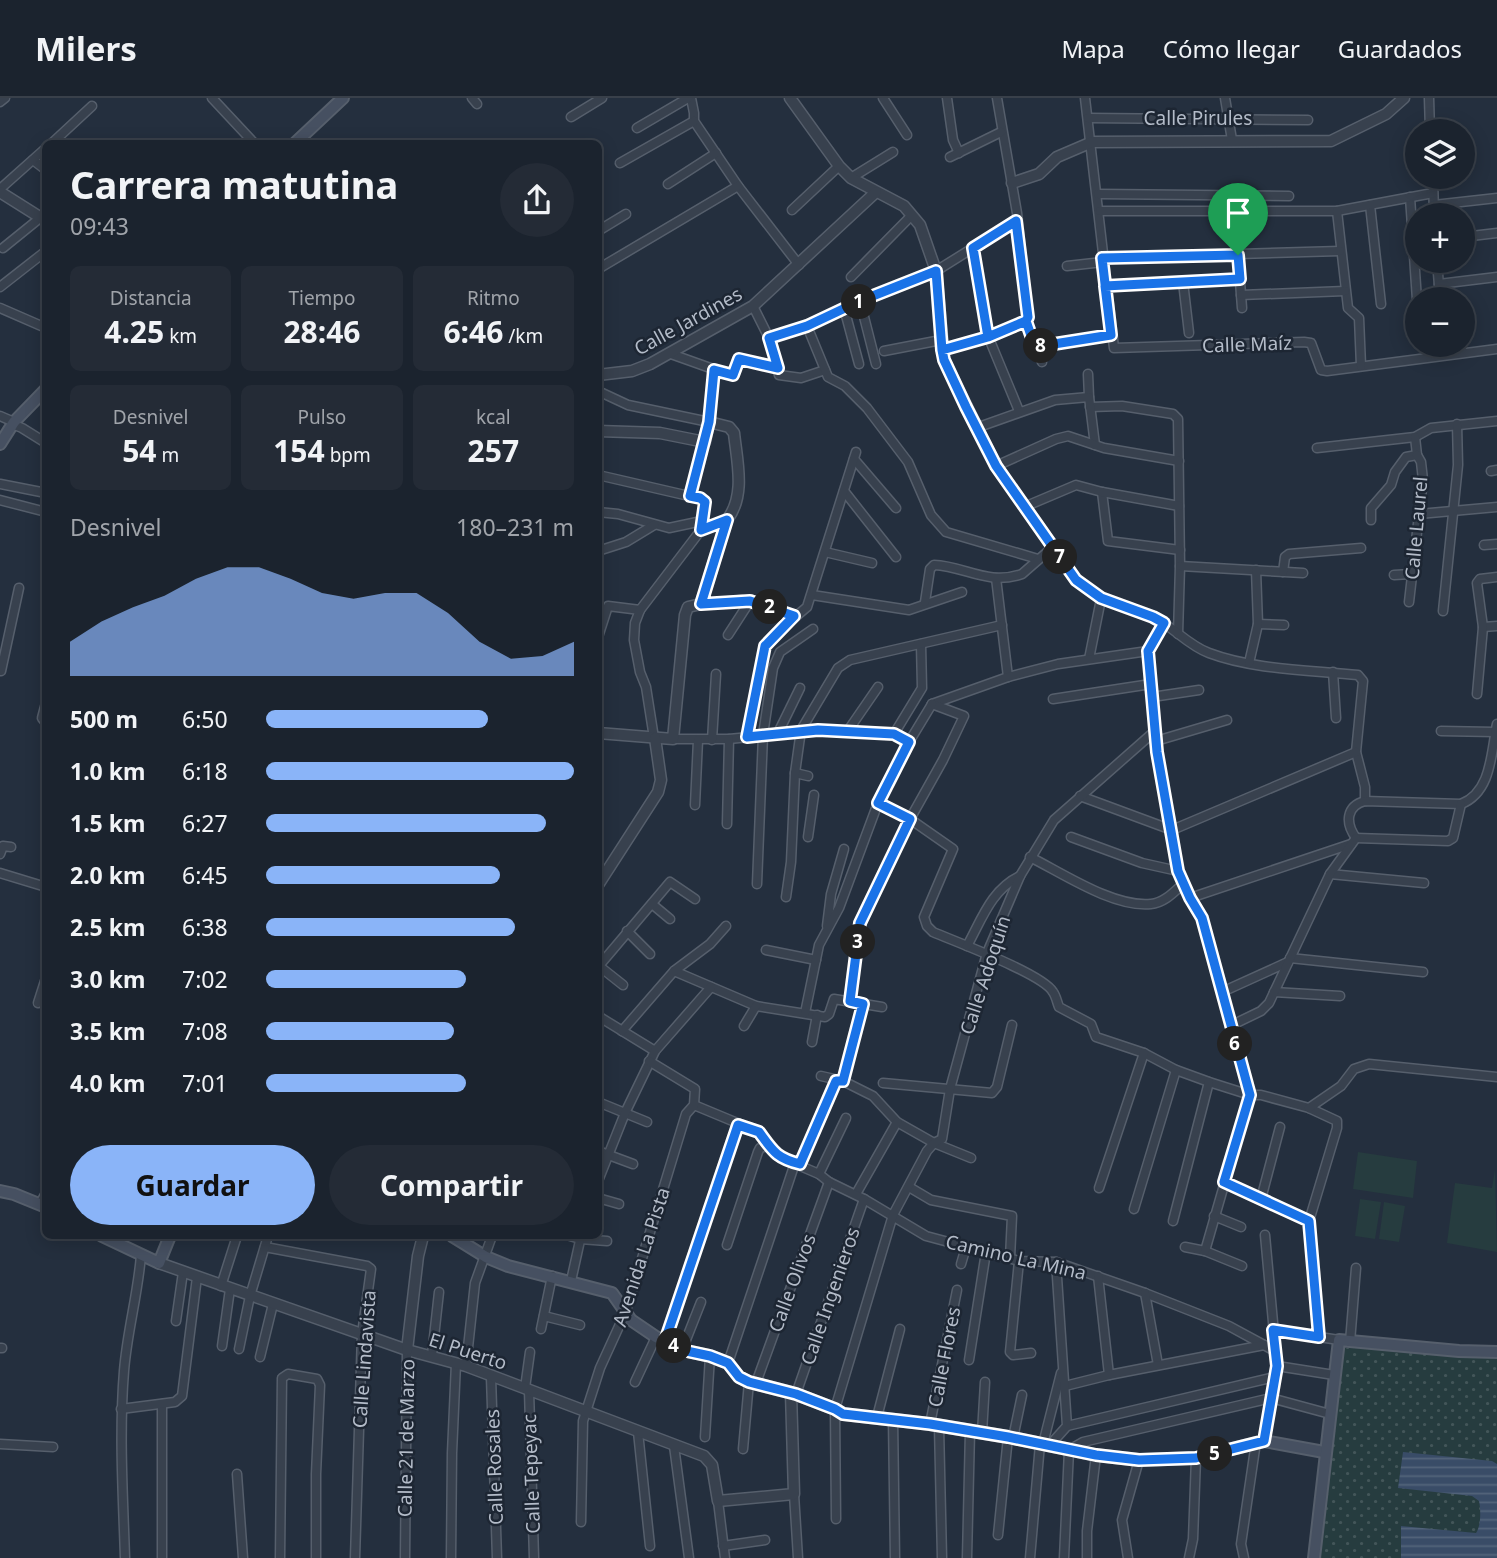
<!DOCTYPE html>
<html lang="es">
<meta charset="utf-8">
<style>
body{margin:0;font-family:"Noto Sans",sans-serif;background:#242b36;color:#f1f3f6;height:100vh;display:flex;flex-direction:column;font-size:26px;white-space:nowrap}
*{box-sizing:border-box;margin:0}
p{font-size:23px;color:#a0a4aa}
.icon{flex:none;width:38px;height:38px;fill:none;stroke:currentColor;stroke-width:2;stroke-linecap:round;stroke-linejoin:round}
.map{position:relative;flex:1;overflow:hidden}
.details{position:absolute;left:42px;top:42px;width:560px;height:1099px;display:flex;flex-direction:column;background:#1b232e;border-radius:10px;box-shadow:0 4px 18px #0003,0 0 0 2px #39404a}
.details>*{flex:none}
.buttons{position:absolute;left:1405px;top:21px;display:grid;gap:14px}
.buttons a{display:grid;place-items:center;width:70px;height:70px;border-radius:50%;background:#1b232e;box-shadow:0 4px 18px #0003,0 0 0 2px #39404a;font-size:35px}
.pin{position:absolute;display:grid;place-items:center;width:60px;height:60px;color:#fff;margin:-72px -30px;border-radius:50% 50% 50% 0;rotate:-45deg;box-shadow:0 0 7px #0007}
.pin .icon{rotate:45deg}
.km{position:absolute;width:35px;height:35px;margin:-18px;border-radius:50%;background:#222;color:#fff;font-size:19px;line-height:35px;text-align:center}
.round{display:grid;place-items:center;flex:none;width:74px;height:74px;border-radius:37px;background:#242b36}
.headline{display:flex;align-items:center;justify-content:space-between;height:119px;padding:0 28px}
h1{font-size:38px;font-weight:700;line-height:52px}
.stats{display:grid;grid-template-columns:repeat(3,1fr);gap:10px;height:119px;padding:7px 28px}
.stats div{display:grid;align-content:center;border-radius:10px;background:#242b36;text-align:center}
.stats b{font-size:30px;font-weight:700}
.stats small{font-size:19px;font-weight:400}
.stats p{font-size:19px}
.chart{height:196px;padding:14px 28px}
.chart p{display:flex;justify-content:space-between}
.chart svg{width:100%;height:126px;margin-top:7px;fill:#8ab4f8;opacity:.7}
.action{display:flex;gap:14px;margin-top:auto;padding:14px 28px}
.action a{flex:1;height:80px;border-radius:42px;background:#8ab4f8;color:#111;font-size:28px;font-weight:700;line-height:80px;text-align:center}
.action a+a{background:#242b36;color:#f1f3f6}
ul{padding:0 28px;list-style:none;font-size:23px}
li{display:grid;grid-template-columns:112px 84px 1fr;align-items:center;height:52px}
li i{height:18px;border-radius:9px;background:#8ab4f8}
header{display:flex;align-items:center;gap:42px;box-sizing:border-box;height:98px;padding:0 35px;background:#1b232e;border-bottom:2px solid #39404a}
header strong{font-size:33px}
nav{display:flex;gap:38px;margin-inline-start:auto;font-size:24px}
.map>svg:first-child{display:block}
.grass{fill:url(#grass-dots)}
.pitch{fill:#263c3f}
.water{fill:url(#water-rules)}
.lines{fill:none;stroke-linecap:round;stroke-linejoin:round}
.minor-casing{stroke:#565f6c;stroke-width:11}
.tertiary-casing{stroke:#565f6c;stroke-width:13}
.secondary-casing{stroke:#565f6c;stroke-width:14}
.minor{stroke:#38414e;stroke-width:8}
.tertiary{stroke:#38414e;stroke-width:10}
.secondary{stroke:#465061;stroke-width:10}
.route-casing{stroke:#fff;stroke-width:14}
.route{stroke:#1a73e8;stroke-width:9}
.labels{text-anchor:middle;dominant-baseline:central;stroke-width:5;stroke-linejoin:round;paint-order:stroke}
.street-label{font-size:19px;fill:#b4bcc9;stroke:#1d2633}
</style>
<header>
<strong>Milers</strong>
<nav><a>Mapa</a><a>Cómo llegar</a><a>Guardados</a></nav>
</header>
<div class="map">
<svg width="1497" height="1460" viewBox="0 0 1497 1460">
<defs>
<pattern id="grass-dots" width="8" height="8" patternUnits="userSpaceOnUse" patternTransform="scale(1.75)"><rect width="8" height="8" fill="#263c3f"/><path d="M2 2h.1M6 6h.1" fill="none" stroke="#435659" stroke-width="1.8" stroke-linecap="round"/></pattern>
<pattern id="water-rules" width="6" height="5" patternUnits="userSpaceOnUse" patternTransform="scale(1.75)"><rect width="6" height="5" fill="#394c67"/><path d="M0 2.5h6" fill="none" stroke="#53647b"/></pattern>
</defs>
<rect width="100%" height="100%" fill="#242f3e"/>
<path class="grass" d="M1340,1250L1497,1251V1460H1319Z"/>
<g class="pitch">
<path d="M1358,1054L1417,1063L1413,1100L1353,1091Z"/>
<path d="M1495,1072L1497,1154L1447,1145L1455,1085L1492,1090Z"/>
<path d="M1360,1101L1381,1104L1375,1141L1355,1138Z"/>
<path d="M1384,1104L1405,1108L1399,1144L1379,1141Z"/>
</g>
<path class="water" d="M1403,1354L1492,1363L1497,1366V1460H1401V1428L1476,1435C1481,1428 1481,1412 1479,1403L1472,1398L1398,1390Z"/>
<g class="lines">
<g class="minor-casing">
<g id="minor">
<path d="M212,0L255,46"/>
<path d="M472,0L477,6"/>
<path d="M691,0L694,15V23L738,88L799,167"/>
<path d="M883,0L907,37"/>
<path d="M947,0L953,42L959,55"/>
<path d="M997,0L1017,115L1028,219L1026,223"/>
<path d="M1085,0L1114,250L1304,244L1311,245L1321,272L1327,273L1497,251"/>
<path d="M1225,0L1232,42"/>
<path d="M1429,0L1430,33"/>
<path d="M0,4L5,0"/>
<path d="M571,19L602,0"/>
<path d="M1088,20L1308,22"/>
<path d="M637,30L688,0"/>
<path d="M51,46L92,8"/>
<path d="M950,59L1001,34"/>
<path d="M33,62L46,72"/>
<path d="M620,65L694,23"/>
<path d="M1433,79L1434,117"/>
<path d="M851,80L893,54"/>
<path d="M668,86L716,55"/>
<path d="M0,91L46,50"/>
<path d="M1098,96L1289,98"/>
<path d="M1410,99L1417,202"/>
<path d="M1370,107L1381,206"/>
<path d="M1434,107L1497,100"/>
<path d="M792,112L839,68"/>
<path d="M1100,113H1337L1433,95"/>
<path d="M1337,113L1348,210L1359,220L1361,268"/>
<path d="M598,133L626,116"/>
<path d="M1463,139L1497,135"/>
<path d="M3,150L40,120"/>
<path d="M973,150L988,238L1019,313"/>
<path d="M1238,157L1242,210"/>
<path d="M1103,160L1340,153"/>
<path d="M1437,163L1440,200"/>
<path d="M1067,168L1103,164"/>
<path d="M598,171L738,88"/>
<path d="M851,179L912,117"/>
<path d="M1183,184L1189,235"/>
<path d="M1439,186L1497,179"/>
<path d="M1105,188L1240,181"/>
<path d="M0,189L46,153"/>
<path d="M1241,197L1345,193"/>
<path d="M860,203L876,266"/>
<path d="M753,208L769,240L779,277L801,280L825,272"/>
<path d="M0,210L46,230"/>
<path d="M844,210L859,266"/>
<path d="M1026,223L1042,264"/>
<path d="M807,228L828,279L845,288L867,310L908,364L931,417L946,434L1038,461"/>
<path d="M769,240L807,228L860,203L936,173L1016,123"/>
<path d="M1035,249L1111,237"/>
<path d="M942,252L988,238L1026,223"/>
<path d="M884,253L941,242"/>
<path d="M671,256L730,277L734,276L739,261L778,270"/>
<path d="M1088,276L1089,299"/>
<path d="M598,293L628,307L709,324L714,272"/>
<path d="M1090,309L1122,308L1173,316L1178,321L1180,468L1178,536"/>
<path d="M0,318L14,324"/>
<path d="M12,326L22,330L46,345"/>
<path d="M976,330L1055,302L1089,299L1095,347"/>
<path d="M1317,350L1415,339L1431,330L1497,323"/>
<path d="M854,361L896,410"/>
<path d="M996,368L1056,341L1068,338L1104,350L1179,363"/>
<path d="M1491,373L1497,372"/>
<path d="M598,377L702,401L705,407L701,432"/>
<path d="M0,386L41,394"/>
<path d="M844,393L896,459"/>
<path d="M1102,394L1108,443L1180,452"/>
<path d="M690,398L705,344"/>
<path d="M0,402L46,414"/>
<path d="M1024,409L1076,387L1102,394L1179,408"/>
<path d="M598,414L618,416L669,430L702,423"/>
<path d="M1419,416L1497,409"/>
<path d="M1371,422V410L1391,387L1395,374L1406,359L1417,357L1415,339"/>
<path d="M1484,447L1497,446"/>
<path d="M598,453L626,444L654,427"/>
<path d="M825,454L872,465"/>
<path d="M1180,468L1303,475"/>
<path d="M1283,474L1285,459L1289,456L1361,450"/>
<path d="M1394,477L1411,476"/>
<path d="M996,480L1008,579"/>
<path d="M812,497L909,512L962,494"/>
<path d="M925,504L930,471L934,467C965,468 988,488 1022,476L1053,449C1061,460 1068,474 1078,484C1098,504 1126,507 1151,518C1172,527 1187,547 1209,555C1254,572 1311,572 1358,577L1363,583L1356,654L1365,689V703"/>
<path d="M1409,504L1423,382L1421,364L1417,357"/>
<path d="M701,506L742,502L767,508L794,518"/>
<path d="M1443,513L1458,367L1457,326"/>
<path d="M1164,525L1148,553L1157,654L1178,773L1201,820L1250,997"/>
<path d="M1258,526L1284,527"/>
<path d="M1483,529L1497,528"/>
<path d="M728,537L750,503"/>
<path d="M598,539L608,508L640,512"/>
<path d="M1089,561L1101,501"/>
<path d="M1249,565L1258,526L1256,472"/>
<path d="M1,573L19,490"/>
<path d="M1333,574L1336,620"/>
<path d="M1477,596L1483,529L1477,485L1480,481L1497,479"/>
<path d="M1152,599L1199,592"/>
<path d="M1053,601L1151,586"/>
<path d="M46,605L42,620L46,625"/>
<path d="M932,606L1008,579L1058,566L1148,553"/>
<path d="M1441,633L1495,634"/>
<path d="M847,634L878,589"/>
<path d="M778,635L800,590"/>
<path d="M894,636L922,590L921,546"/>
<path d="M747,639L765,548L775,536L807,509L856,354"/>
<path d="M654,640L646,589L640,574L634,542L635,525L640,512L701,432L727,422"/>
<path d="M673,641H729L818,632L894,636L909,644"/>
<path d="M712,642L716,576"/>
<path d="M1156,643L1227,622"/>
<path d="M795,675L808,678"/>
<path d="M1080,698L1172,732L1356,654"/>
<path d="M878,705L910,721L953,751L924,819L927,828L933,834C956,844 1043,876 1053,894C1056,898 1057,904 1059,909L1091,926L1096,939L1144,955L1176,972L1209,984L1250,997H1261L1309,1010L1337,1023V1030L1309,1123L1319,1239"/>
<path d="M695,707L698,642"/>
<path d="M727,726L729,641"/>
<path d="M808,739L814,697"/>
<path d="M1071,739L1142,765L1178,773"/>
<path d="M1356,740C1345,725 1346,708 1365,703L1461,706C1492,694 1491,654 1497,626"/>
<path d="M1356,740L1448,743L1453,740L1461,706"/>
<path d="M0,756L3,748L11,749"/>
<path d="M1030,759C1062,775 1114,810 1151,806C1164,805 1174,794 1183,786"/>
<path d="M0,775L46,789"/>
<path d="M1330,776L1424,785"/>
<path d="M757,786L763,637L773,570L780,554L813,531"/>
<path d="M786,799L791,764L795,675L801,632L838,570L850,562L1002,527"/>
<path d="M1190,800L1351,746"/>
<path d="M652,806L670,821"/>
<path d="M827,828L831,796L844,751"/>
<path d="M627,833L650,856"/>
<path d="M967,848C982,821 991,792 1020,778"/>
<path d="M766,852L816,862"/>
<path d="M1290,860L1423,874"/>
<path d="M599,868L623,887"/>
<path d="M598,869L670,784L695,801"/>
<path d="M674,873L756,908L825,919L829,916L834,901L882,909"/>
<path d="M1222,894L1288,864"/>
<path d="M1274,894L1340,898"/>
<path d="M850,903L860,825L910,721L943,662L964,618L932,606"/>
<path d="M38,905L46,880"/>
<path d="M805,915L819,847L839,810L878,705L909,644L932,606"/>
<path d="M598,918L655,953"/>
<path d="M744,928L756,908"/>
<path d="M1230,928L1261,913L1269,905L1330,776L1356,740"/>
<path d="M622,933L674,873L710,846L726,828"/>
<path d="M812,944L817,917"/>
<path d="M821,978L843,983L873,998L897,1024L934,1045L971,1060"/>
<path d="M843,983L863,906"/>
<path d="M883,985L992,995L997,989L1012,927"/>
<path d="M598,1004L647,1024"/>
<path d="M694,1007L759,1034L767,1048"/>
<path d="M1309,1010L1341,988L1354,971L1369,966L1497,979"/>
<path d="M598,1053L633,1066"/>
<path d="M800,1066L836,983"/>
<path d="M819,1076L846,1020"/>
<path d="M598,1083L625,1015L655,953L711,889"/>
<path d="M1224,1084L1309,1123"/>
<path d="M909,1089L931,1102L1012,1118L1010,1160"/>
<path d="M1099,1090L1144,955"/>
<path d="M856,1096L897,1024"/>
<path d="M598,1100L619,1106"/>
<path d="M1261,1101L1280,1029"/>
<path d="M40,1106L46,1095"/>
<path d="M1134,1111L1176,972"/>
<path d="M1214,1118L1241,1129"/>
<path d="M1173,1123L1209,984"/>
<path d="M570,1138L580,1141L607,1143"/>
<path d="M727,1147L758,1054L760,1050L767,1048L784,1061L819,1076L829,1084L864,1101L926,1138L1019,1163L1056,1164L1145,1195L1229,1228L1275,1253"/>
<path d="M265,1149L367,1168L371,1171L362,1236L355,1460"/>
<path d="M1185,1149L1205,1153L1242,1168"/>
<path d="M1205,1153L1250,997"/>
<path d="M1019,1163L1010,1254L1013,1257L1031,1255"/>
<path d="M961,1166L966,1149"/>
<path d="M1098,1178L1109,1277"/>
<path d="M571,1183L581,1138"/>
<path d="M221,1188L237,1138"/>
<path d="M1145,1195L1158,1267"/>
<path d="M544,1218L580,1227"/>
<path d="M176,1223L183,1174"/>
<path d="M541,1231L552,1178"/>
<path d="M1273,1232L1339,1242"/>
<path d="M665,1243L738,1027"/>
<path d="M1350,1244L1356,1170"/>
<path d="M222,1248L230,1191"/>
<path d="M0,1250H2"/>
<path d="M239,1251L250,1198L268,1138"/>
<path d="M682,1252L701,1204"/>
<path d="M432,1257L439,1194"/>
<path d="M260,1259L273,1206"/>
<path d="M969,1262L986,1154"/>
<path d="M728,1265L795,1065"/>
<path d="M466,1268L475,1185L492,1138"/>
<path d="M1277,1268L1334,1277"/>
<path d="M491,1279L497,1460"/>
<path d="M635,1284L656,1239"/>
<path d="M756,1285L829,1084"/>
<path d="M1065,1288L1109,1277L1264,1247"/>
<path d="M525,1290L530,1254"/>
<path d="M529,1292L534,1460"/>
<path d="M796,1296L864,1101"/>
<path d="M162,1306V1460"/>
<path d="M121,1311L175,1304L182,1298L197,1179"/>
<path d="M877,1319L900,1231"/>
<path d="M893,1321L895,1460"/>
<path d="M930,1326L957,1192"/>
<path d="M939,1328L942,1460"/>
<path d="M1067,1328L1275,1279"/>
<path d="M638,1334L650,1448"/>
<path d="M982,1335L985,1284"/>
<path d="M705,1339L710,1258"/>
<path d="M1013,1340L1022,1297"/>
<path d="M1264,1343L1277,1268L1265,1137"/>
<path d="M0,1346L53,1349"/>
<path d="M1043,1346L1061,1275"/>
<path d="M1050,1347L1067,1328L1056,1164"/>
<path d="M674,1348L689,1460"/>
<path d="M743,1351L749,1284"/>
<path d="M237,1376L243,1460"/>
<path d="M794,1396L798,1460"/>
<path d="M718,1403L725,1460"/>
<path d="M836,1421L835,1311L893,1117L927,1053L934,1045L942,1041L950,991L987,855L1020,778L1054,722L1155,633"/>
<path d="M581,1424L583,1323L600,1270L626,1213L686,1016L694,1007L695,991L649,963"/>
<path d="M998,1437L1008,1339"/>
<path d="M723,1448L765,1442"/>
<path d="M125,1460C123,1398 119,1335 124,1273C127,1234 138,1196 141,1157"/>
<path d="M280,1460L282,1280L288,1276L317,1281L320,1287L316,1376V1460"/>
<path d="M405,1460L407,1252"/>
<path d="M451,1460L452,1355L456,1265"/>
<path d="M967,1460L970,1333"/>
<path d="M1030,1460L1040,1346"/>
<path d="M1064,1460L1069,1352L1083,1344L1271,1300L1330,1316"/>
<path d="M1087,1460V1433L1096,1357"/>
<path d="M1128,1460L1122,1422L1139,1362"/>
<path d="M1189,1460L1193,1441L1196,1360"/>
<path d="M1244,1460L1241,1446L1256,1344"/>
</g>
</g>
<g class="tertiary-casing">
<g id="tertiary">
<path d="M790,0L839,68L851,80L904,108L920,127L936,173L944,262L996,368L1053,449"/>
<path d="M1012,85L1039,76L1057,59L1092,44L1331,43L1386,16L1404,0"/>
<path d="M0,94L46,123"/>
<path d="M598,277L632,273L650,266L753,208L876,94"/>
<path d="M598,333L660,335L705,344L709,324L729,329L734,335C737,364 746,397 727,422L701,506L688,509L685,517L673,641L598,635"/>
<path d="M598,787L658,694L661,682L655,640"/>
<path d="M159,1165L407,1252L466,1268L704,1358L712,1367L718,1403L794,1396L791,1295"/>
<path d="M407,1252L418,1158L423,1138"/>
</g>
</g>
<g class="secondary-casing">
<g id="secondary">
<path d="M294,46L343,0"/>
<path d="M0,346L14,324L46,291"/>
<path d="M0,1093L14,1096L46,1109"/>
<path d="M102,1138L159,1165L170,1138"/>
<path d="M452,1138L486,1159L508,1168L612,1195L631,1222L656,1239L682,1252L710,1258L728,1265L739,1279L749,1284L796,1296L835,1311L843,1316L930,1326L1008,1339L1096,1357L1139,1362L1196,1360L1264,1343L1324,1354"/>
<path d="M1314,1460L1339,1242L1459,1253L1497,1254"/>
</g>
</g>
<use href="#minor" class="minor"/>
<use href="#tertiary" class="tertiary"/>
<use href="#secondary" class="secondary"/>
</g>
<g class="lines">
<g class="route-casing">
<path id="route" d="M1238,157L1240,181L1105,188L1111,237L1035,249L1026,223L988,239L942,252L936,173L860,203L807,228L769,240L778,270L739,261L733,277L714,272L709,324L690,398L700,400L705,404L701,432L727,422L701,506L750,503L794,518L765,548L747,639L818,632L894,636L909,644L878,705L910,721L860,825L850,903L863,906L843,983H836L800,1066C776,1060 773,1053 759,1034L738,1027L665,1243L682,1252L710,1258L728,1265L739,1279L749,1284L796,1296L835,1311L843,1316L930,1326L1008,1339L1096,1357L1139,1362L1196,1360L1264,1343L1277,1268L1273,1232L1319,1239L1309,1123L1224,1084L1250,997L1202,820L1190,800L1178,773L1157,654L1148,553L1164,525L1153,519L1101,500L1076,482L996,368L966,309L944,262L942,252L988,239L973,150L1016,123L1028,219L1026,223L1035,249L1111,237L1102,160L1238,157"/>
</g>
<use href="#route" class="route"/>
</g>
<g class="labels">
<g class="street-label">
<text x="1198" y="20">Calle Pirules</text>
<text transform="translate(688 223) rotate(-29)">Calle Jardines</text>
<text transform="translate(1247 246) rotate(-2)">Calle Maíz</text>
<text transform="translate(1416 430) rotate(-85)">Calle Laurel</text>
<text transform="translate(985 877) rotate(-72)">Calle Adoquín</text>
<text transform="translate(641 1159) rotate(-72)">Avenida La Pista</text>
<text transform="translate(1016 1159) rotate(13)">Camino La Mina</text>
<text transform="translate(792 1185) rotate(-70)">Calle Olivos</text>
<text transform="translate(830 1198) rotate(-71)">Calle Ingenieros</text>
<text transform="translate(468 1253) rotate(18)">El Puerto</text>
<text transform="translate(944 1259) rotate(-79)">Calle Flores</text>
<text transform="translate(364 1261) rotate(-86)">Calle Lindavista</text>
<text transform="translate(406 1340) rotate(-89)">Calle 21 de Marzo</text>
<text transform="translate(494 1369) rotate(-92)">Calle Rosales</text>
<text transform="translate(531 1376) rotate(-92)">Calle Tepeyac</text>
</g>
</g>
</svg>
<div class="buttons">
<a><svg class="icon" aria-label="layers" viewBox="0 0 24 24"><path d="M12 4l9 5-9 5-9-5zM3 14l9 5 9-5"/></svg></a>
<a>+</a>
<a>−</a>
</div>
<div class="pin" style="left:1238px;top:157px;background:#1e9e55"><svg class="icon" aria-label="arrive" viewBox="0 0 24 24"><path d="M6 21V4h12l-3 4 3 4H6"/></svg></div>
<b class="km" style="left:859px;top:204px">1</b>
<b class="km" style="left:770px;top:509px">2</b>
<b class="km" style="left:858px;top:844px">3</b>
<b class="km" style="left:674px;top:1248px">4</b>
<b class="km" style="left:1215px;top:1356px">5</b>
<b class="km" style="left:1235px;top:946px">6</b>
<b class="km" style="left:1060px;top:459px">7</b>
<b class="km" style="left:1041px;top:248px">8</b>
<section class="details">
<div class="headline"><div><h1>Carrera matutina</h1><p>09:43</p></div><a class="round"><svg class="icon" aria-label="share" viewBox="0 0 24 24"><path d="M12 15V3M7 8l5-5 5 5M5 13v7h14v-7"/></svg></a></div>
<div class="stats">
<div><p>Distancia</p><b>4.25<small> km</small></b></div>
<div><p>Tiempo</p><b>28:46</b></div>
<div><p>Ritmo</p><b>6:46<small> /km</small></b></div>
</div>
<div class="stats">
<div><p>Desnivel</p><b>54<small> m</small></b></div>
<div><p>Pulso</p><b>154<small> bpm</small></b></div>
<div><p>kcal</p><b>257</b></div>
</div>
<div class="chart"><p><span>Desnivel</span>180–231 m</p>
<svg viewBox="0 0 160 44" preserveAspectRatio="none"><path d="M0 44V32L10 25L20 20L30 16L40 10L50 6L60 6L70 10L80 15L90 17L100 15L110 15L120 22L130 32L140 38L150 37L160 32V44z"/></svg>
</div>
<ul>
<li><b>500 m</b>6:50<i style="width:72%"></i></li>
<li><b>1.0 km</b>6:18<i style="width:100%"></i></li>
<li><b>1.5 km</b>6:27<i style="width:91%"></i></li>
<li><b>2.0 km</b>6:45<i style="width:76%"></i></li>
<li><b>2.5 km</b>6:38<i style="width:81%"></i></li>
<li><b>3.0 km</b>7:02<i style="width:65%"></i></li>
<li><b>3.5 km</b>7:08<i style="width:61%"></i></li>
<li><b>4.0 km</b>7:01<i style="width:65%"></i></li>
</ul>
<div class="action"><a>Guardar</a><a>Compartir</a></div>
</section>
</div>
